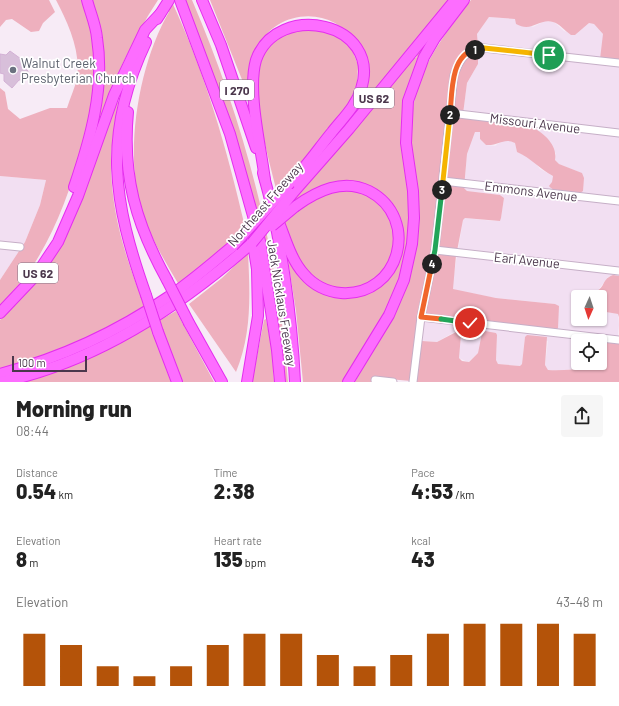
<!DOCTYPE html>
<meta charset="utf-8">
<style>
body{margin:0;font-family:Barlow,sans-serif;background:#f6f6f6;color:#222;height:100vh;display:flex;flex-direction:column;font-size:15px;white-space:nowrap}
*{box-sizing:border-box;margin:0}
p{font-size:13px;color:#767676}
.icon{flex:none;width:22px;height:22px;fill:none;stroke:currentColor;stroke-width:2;stroke-linecap:round;stroke-linejoin:round}
.map{position:relative;height:382px;overflow:hidden}
.details{display:flex;flex-direction:column;background:#fff;flex:1}
.details>*{flex:none}
.needle{width:26px;rotate:183deg}
.tools{position:absolute;left:571px;top:290px;display:grid;gap:8px}
.tools a{display:grid;place-items:center;width:36px;height:36px;border-radius:4px;background:#fff;box-shadow:0 1px 3px #0004;font-size:20px}
.scale{position:absolute;left:12px;bottom:10px;width:75px;box-sizing:border-box;padding-left:4px;border:2px solid #4b374c;border-top:0;font-size:11px;line-height:14px;white-space:nowrap;color:#4b374c;-webkit-text-stroke:3px #fff;paint-order:stroke}
.pin{position:absolute;display:grid;place-items:center;width:34px;height:34px;color:#fff;margin:-17px;border:2px solid #fff;border-radius:50%;box-shadow:0 1px 4px #0007}
.km{position:absolute;width:20px;height:20px;margin:-10px;border-radius:50%;background:#222;color:#fff;font-size:11px;line-height:20px;text-align:center}
.round{display:grid;place-items:center;flex:none;width:42px;height:42px;border-radius:4px;background:#f6f6f6}
.summary{display:flex;align-items:center;justify-content:space-between;height:68px;padding:0 16px}
h1{font-size:22px;font-weight:800;line-height:30px}
.figures{display:grid;grid-template-columns:repeat(3,1fr);gap:6px;height:68px;padding:4px 16px}
.figures div{display:grid;align-content:center}
.figures b{font-size:20px;font-weight:800}
.figures small{font-size:11px;font-weight:400}
.figures p{font-size:11px}
.chart{height:112px;padding:8px 16px}
.chart p{display:flex;justify-content:space-between}
.chart svg{width:100%;height:72px;margin-top:4px;stroke:#b45309;stroke-width:6}
.map>svg:first-child{display:block}
.residential{fill:#f2dff2}
.green{fill:#eeb0be}
.building{fill:#d8bfda;stroke:#d3b1d5}
.lines{fill:none;stroke-linecap:round;stroke-linejoin:round}
.minor-casing{stroke:#c6afc7;stroke-width:9}
.highway-casing{stroke:#e42eee;stroke-width:12}
.minor{stroke:#fff;stroke-width:7}
.highway{stroke:#fd6dff;stroke-width:10}
.highway-bridge-casing{stroke:#e42eee;stroke-width:12;stroke-linecap:butt}
.highway-bridge{stroke:#fd6dff;stroke-width:10}
.split-1-casing{stroke:#fff;stroke-width:8}
.split-2-casing{stroke:#fff;stroke-width:8}
.split-3-casing{stroke:#fff;stroke-width:8}
.split-4-casing{stroke:#fff;stroke-width:8}
.split-5-casing{stroke:#fff;stroke-width:8}
.split-6-casing{stroke:#fff;stroke-width:8}
.split-1{stroke:#f5b400;stroke-width:5}
.split-2{stroke:#f0652b;stroke-width:5}
.split-3{stroke:#f5b400;stroke-width:5}
.split-4{stroke:#22a559;stroke-width:5}
.split-5{stroke:#f0652b;stroke-width:5}
.split-6{stroke:#22a559;stroke-width:5}
.worship-dot{fill:#6b7280;stroke:#fff;stroke-width:1.5}
.labels{text-anchor:middle;dominant-baseline:central;stroke-width:3.5;stroke-linejoin:round;paint-order:stroke}
.shield{fill:#fff;stroke:#817382;stroke-width:1}
.shield-label{font-size:12px;font-weight:bold;fill:#4b374c}
.worship-label{font-size:13px;fill:#5b616d;stroke:#fff;text-anchor:start}
.street-label{font-size:13px;fill:#4b374c;stroke:#fff}
</style>
<div class="map">
<svg width="619" height="382" viewBox="0 0 619 382">
<rect width="100%" height="100%" fill="#f7ebf6"/>
<g class="residential">
<path d="M489,17L515,19L533,27L545,21L554,22L564,31L575,35L589,23L594,24L603,34L619,62V276L608,277L596,293H588L587,297H578V319H600V311L618,314L619,325L617,342L578,341V363H591L589,368L570,369L563,371L548,370L545,365L548,341L525,337L522,364L520,366L498,364L496,360L497,335L482,333L478,353L468,362L459,358L461,335L454,332L437,342L415,340L418,314L555,304L496,298L459,291L453,289L452,286L463,220L465,218L494,221H500L501,218L504,198L500,195L467,191L464,188L467,154L475,132H480V139L486,145L495,146L504,140H510L515,143L517,152L531,158L540,169L553,176L552,182L581,173L559,164L555,160L556,153L463,114L467,83L478,64L477,34Z"/>
<path d="M0,176L46,180L40,205L25,242L0,280Z"/>
</g>
<g class="green">
<path d="M0,0H49L55,12L43,23L39,31L31,32L12,19L6,20L0,27Z"/>
<path d="M56,0H83C90,23 95,46 96,71C97,98 89,123 82,148C65,209 44,261 0,308V280L25,242L40,205L46,180L0,176V88L5,92L8,109L20,119L50,108H67C70,98 75,88 77,78C81,51 68,23 56,0Z"/>
<path d="M89,0H158C133,38 115,78 99,120H97L100,103Z"/>
<path d="M163,0H171C205,72 227,149 245,227L229,244L179,285C165,261 149,236 141,209C124,151 139,63 169,12Z"/>
<path d="M183,0H192C244,121 278,250 288,382H285L274,289L261,242L226,111L208,61Z"/>
<path d="M210,0H449L341,130L340,128L364,83C362,71 359,49 353,39C350,32 341,27 335,23C307,8 270,19 257,49C252,61 251,83 249,97Z"/>
<path d="M471,0H619V62L600,59L603,34L594,24L589,23L575,35H571C565,31 559,23 553,22C539,18 532,33 516,24L515,19L489,17L477,34L478,46C465,53 457,56 452,71L434,237L429,268L419,305L411,381L377,378L373,382H355C382,333 409,299 417,242C421,212 415,183 412,154C406,85 431,52 471,0Z"/>
<path d="M323,25L351,47L358,65L357,85L347,107L277,192C270,165 248,85 260,60C264,50 273,41 279,33Z"/>
<path d="M430,37L415,69L408,188L410,217L405,260L400,280L390,306L344,382H303L296,311L287,254L295,268L344,296L389,275L397,217L357,184L295,203L294,199L412,57L416,58L418,52Z"/>
<path d="M478,52V64L467,83L463,114L454,111L453,108L456,76L465,58Z"/>
<path d="M116,102L118,103C115,123 111,143 111,164C111,214 127,263 146,309C100,335 50,355 0,370V320L37,281Z"/>
<path d="M455,117L530,126C543,132 558,145 555,160L559,164L582,173L584,178L583,191L580,193C571,193 554,193 549,186L552,182L553,176C540,169 531,158 517,152L515,143C504,137 499,146 486,145L480,139V132H475L467,154L464,188L467,191L500,195L504,198L501,218L500,221L465,218L463,220L457,251L439,248L438,245L452,119Z"/>
<path d="M340,189C346,189 353,189 358,191C385,199 402,230 393,256C381,293 334,299 308,274C295,261 290,238 283,222L309,200Z"/>
<path d="M248,253C250,294 252,333 236,372L189,304L222,278Z"/>
<path d="M439,254L456,255L453,289L496,298L555,304L559,306L558,328L555,331L425,315L424,309L436,256Z"/>
<path d="M613,275L619,276V317L618,314L600,311V297H587L588,293C608,291 599,280 613,275Z"/>
<path d="M176,311L214,382H181L161,325L152,330L171,382H25C81,364 125,341 176,311Z"/>
<path d="M266,319L272,350L274,382H252L264,320Z"/>
<path d="M458,331L461,335L459,358L462,361L469,362L478,353L482,333L485,331L496,333L497,335L496,360L498,364L520,366L522,364L525,337L527,335L547,337L545,365L548,370C562,371 575,369 589,368L591,363H600V341L593,340L619,342V382H416L422,341L437,342Z"/>
</g>
<path class="building" d="M10,51L28,64L24,68L28,71L26,79L19,80L12,88L4,81V74L0,73V54L6,55Z"/>
<g class="lines">
<g class="minor-casing">
<g id="minor">
<path d="M450,113L619,133"/>
<path d="M443,181L619,201"/>
<path d="M0,245L20,247"/>
<path d="M435,250L619,271"/>
<path d="M421,317L619,340"/>
<path d="M375,380L393,382"/>
<path d="M413,382L421,317L435,250L454,75C461,57 464,52 484,48L619,63"/>
</g>
</g>
<g class="highway-casing">
<g id="highway">
<path d="M180,0L230,134L260,241L277,350L280,382"/>
<path d="M202,0L221,45L256,148"/>
<path d="M157,19L169,0"/>
<path d="M146,42C102,135 113,202 146,295"/>
<path d="M128,112C122,176 136,224 167,280"/>
<path d="M263,173C281,236 292,317 295,382"/>
<path d="M265,180C261,147 247,91 256,60C277,0 383,22 361,89C356,106 343,118 332,132C318,149 306,167 290,183"/>
<path d="M74,187C90,140 105,89 97,38C96,25 90,12 87,0"/>
<path d="M292,194L349,129L455,0"/>
<path d="M278,220C285,237 291,260 304,274C313,285 327,292 341,293C400,297 421,218 369,191C343,178 317,191 296,206"/>
<path d="M0,313L36,275L58,242L78,196L114,95L145,30L160,14"/>
<path d="M189,323L222,382"/>
<path d="M158,332L177,382"/>
<path d="M0,374C60,358 117,332 168,297C191,282 212,263 233,246"/>
<path d="M2,382C96,362 182,305 252,243"/>
<path d="M247,382L258,316L257,269L252,238"/>
<path d="M348,382L389,315L404,280L412,244L414,218L413,191L406,143L408,101L424,57L435,38L464,0"/>
</g>
</g>
<use href="#minor" class="minor"/>
<use href="#highway" class="highway"/>
<g class="highway-bridge-casing">
<g id="highway-bridge">
<path d="M272,226L296,206"/>
<path d="M252,243L292,194"/>
<path d="M233,246L290,183"/>
<path d="M167,280L189,323"/>
<path d="M146,295L158,332"/>
</g>
</g>
<use href="#highway-bridge" class="highway-bridge"/>
</g>
<g class="lines">
<g class="split-1-casing">
<path id="split-1" d="M475,50L484,48L549,55"/>
</g>
<g class="split-2-casing">
<path id="split-2" d="M450,115C452,96 450,54 475,50"/>
</g>
<g class="split-3-casing">
<path id="split-3" d="M442,190L450,115"/>
</g>
<g class="split-4-casing">
<path id="split-4" d="M432,264L435,250L442,190"/>
</g>
<g class="split-5-casing">
<path id="split-5" d="M432,264L421,317L441,319"/>
</g>
<g class="split-6-casing">
<path id="split-6" d="M441,319L470,323"/>
</g>
<use href="#split-1" class="split-1"/>
<use href="#split-2" class="split-2"/>
<use href="#split-3" class="split-3"/>
<use href="#split-4" class="split-4"/>
<use href="#split-5" class="split-5"/>
<use href="#split-6" class="split-6"/>
</g>
<circle class="worship-dot" cx="13" cy="70" r="4"/>
<g class="labels">
<g class="shield">
<rect x="220" y="80" width="34" height="20" rx="3"/>
<rect x="354" y="88" width="40" height="20" rx="3"/>
<rect x="18" y="263" width="40" height="20" rx="3"/>
</g>
<g class="shield-label">
<text x="237" y="90">I 270</text>
<text x="374" y="98">US 62</text>
<text x="38" y="273">US 62</text>
</g>
<g class="worship-label">
<text x="21" y="63">Walnut Creek<tspan x="21" dy="15">Presbyterian Church</tspan></text>
</g>
<g class="street-label">
<text transform="translate(535 123) rotate(7)">Missouri Avenue</text>
<text transform="translate(531 191) rotate(7)">Emmons Avenue</text>
<text transform="translate(265 204) rotate(-49)">Northeast Freeway</text>
<text transform="translate(527 260) rotate(6)">Earl Avenue</text>
<text transform="translate(282 303) rotate(81)">Jack Nicklaus Freeway</text>
</g>
</g>
</svg>
<div class="tools">
<a><svg class="needle" viewBox="-14 -14 28 28"><path d="M0-13l5 13h-10z" fill="#e53935"/><path d="M0 13l5-13h-10z" fill="#767676"/></svg></a>
<a><svg class="icon" aria-label="locate" viewBox="0 0 24 24"><circle cx="12" cy="12" r="6"/><path d="M12 2v4M12 18v4M2 12h4M18 12h4"/></svg></a>
</div>
<div class="scale">100 m</div>
<div class="pin" style="left:549px;top:55px;background:#1e9e55"><svg class="icon" aria-label="arrive" viewBox="0 0 24 24"><path d="M6 21V4h12l-3 4 3 4H6"/></svg></div>
<div class="pin" style="left:470px;top:323px;background:#d93025"><svg class="icon" aria-label="check" viewBox="0 0 24 24"><path d="M5 12l5 5 9-10"/></svg></div>
<b class="km" style="left:475px;top:50px">1</b>
<b class="km" style="left:450px;top:115px">2</b>
<b class="km" style="left:442px;top:190px">3</b>
<b class="km" style="left:432px;top:264px">4</b>
</div>
<section class="details">
<div class="summary"><div><h1>Morning run</h1><p>08:44</p></div><a class="round"><svg class="icon" aria-label="share" viewBox="0 0 24 24"><path d="M12 15V3M7 8l5-5 5 5M5 13v7h14v-7"/></svg></a></div>
<div class="figures">
<div><p>Distance</p><b>0.54<small> km</small></b></div>
<div><p>Time</p><b>2:38</b></div>
<div><p>Pace</p><b>4:53<small> /km</small></b></div>
</div>
<div class="figures">
<div><p>Elevation</p><b>8<small> m</small></b></div>
<div><p>Heart rate</p><b>135<small> bpm</small></b></div>
<div><p>kcal</p><b>43</b></div>
</div>
<div class="chart"><p><span>Elevation</span>43–48 m</p>
<svg viewBox="0 0 160 44" preserveAspectRatio="none"><path d="M5 44V12M15 44V19M25 44V32M35 44V38M45 44V32M55 44V19M65 44V12M75 44V12M85 44V25M95 44V32M105 44V25M115 44V12M125 44V6M135 44V6M145 44V6M155 44V12"/></svg>
</div>
</section>
